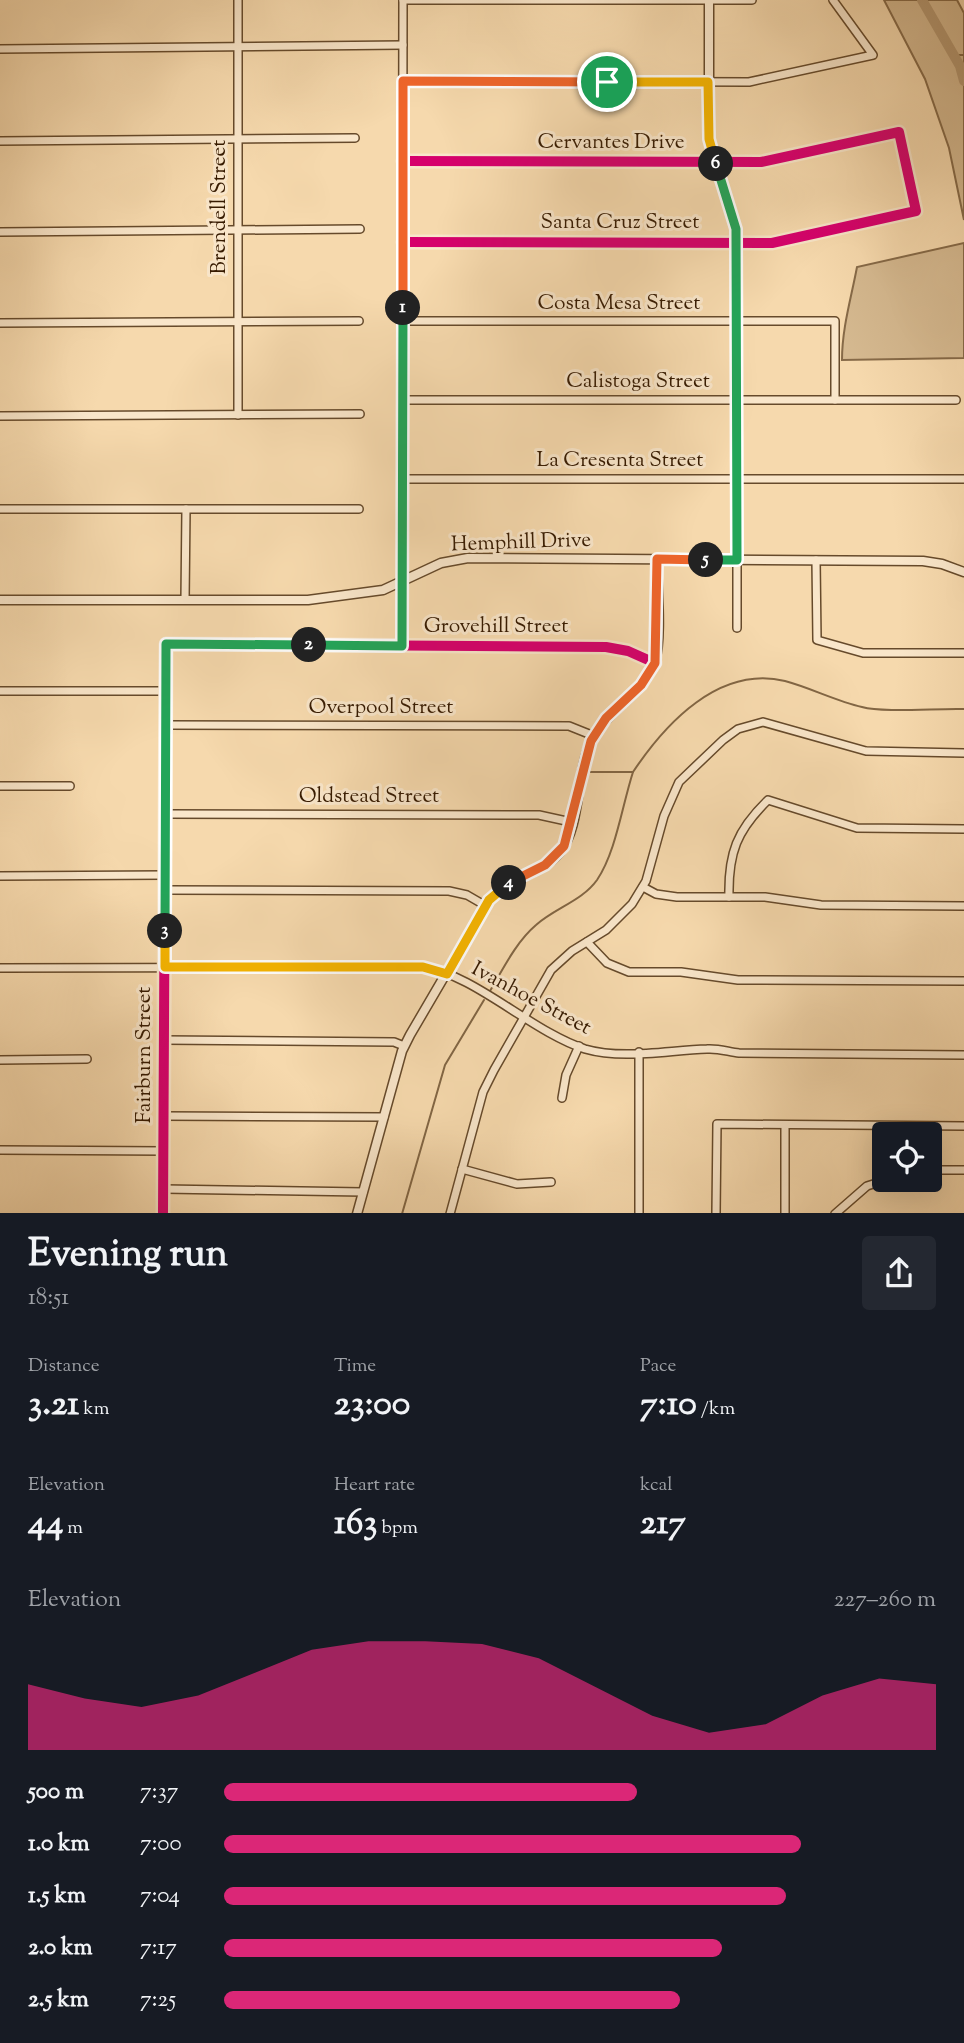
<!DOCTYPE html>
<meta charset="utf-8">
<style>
body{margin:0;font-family:"Sorts Mill Goudy",serif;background:#242831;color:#f1f3f6;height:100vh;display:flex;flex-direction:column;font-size:26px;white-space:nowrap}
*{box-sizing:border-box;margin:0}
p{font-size:23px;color:#9ea1a6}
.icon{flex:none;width:38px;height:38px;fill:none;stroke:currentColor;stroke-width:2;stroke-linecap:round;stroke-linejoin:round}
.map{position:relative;height:1213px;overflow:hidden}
.panel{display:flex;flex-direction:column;background:#171b24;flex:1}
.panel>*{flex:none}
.buttons{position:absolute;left:872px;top:1122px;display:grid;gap:14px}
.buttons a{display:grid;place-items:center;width:70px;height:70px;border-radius:7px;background:#171b24;box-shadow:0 7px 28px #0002;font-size:35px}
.pin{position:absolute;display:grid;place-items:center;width:60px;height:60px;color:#fff;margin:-30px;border:4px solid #fff;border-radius:50%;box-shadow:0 2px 7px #0007}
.km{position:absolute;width:35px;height:35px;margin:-18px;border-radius:50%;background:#222;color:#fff;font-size:19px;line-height:35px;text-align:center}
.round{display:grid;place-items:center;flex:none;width:74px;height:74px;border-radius:7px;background:#242831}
.summary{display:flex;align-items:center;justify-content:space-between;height:119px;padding:0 28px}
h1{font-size:38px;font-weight:800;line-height:52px}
.stats{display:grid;grid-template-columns:repeat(3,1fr);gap:10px;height:119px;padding:7px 28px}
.stats div{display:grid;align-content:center}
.stats b{font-size:35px;font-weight:800}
.stats small{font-size:19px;font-weight:400}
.stats p{font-size:19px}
.chart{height:196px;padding:14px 28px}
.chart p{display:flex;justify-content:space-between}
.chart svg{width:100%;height:126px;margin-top:7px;fill:#db2777;opacity:.7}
ul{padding:0 28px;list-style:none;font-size:23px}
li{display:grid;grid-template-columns:112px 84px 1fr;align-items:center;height:52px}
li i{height:18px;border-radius:9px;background:#db2777}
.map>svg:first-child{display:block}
.green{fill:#d5b990;stroke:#866a48;stroke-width:2}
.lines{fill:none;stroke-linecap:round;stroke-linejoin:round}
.stream{stroke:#826644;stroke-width:2}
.river{stroke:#b59872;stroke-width:10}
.minor-casing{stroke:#664a2b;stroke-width:10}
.tertiary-casing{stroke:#664a2b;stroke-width:11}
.minor{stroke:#f9e6ca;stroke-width:7}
.tertiary{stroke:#f9e6ca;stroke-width:8}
.cycleway-casing{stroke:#f9e6ca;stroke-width:15}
.cycleway{stroke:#d6006c;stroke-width:10}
.split-1-casing{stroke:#fff;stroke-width:14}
.split-2-casing{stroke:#fff;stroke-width:14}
.split-3-casing{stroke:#fff;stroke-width:14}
.split-4-casing{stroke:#fff;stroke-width:14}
.split-5-casing{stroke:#fff;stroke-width:14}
.split-6-casing{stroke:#fff;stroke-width:14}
.split-7-casing{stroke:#fff;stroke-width:14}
.split-1{stroke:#f0652b;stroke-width:9}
.split-2{stroke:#22a559;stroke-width:9}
.split-3{stroke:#22a559;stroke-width:9}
.split-4{stroke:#f5b400;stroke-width:9}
.split-5{stroke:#f0652b;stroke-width:9}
.split-6{stroke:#22a559;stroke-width:9}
.split-7{stroke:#f5b400;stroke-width:9}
.labels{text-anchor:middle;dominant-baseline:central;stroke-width:6;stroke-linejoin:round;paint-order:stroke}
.street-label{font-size:21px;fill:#361a00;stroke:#f9e6ca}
</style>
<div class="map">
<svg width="964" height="1214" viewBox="0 0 964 1214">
<rect width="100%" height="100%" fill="#f6d9ad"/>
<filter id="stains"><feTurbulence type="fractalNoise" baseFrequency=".00286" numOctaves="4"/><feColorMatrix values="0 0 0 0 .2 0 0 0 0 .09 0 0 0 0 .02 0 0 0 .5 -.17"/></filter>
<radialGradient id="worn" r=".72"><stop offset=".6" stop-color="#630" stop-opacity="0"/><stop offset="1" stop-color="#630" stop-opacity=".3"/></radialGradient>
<g class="green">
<path d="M884,0H957L964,13V220L949,148L925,79Z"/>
<path d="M964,243V358L842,360C842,328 851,299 857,267Z"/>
</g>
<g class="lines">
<g class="stream">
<path d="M954,55H964"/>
<path d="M588,772H633C665,724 719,665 785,681C811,688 836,701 862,707C883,713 938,708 964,709"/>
<path d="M490,991C503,969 516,942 536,925C555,908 582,901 597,880C616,852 622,806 633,772"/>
<path d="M402,1214L445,1065L484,1000"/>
</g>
<path class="river" d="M922,0L960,66L964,81"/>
<g class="minor-casing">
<g id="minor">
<path d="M238,0V415"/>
<path d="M403,0H752"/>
<path d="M0,49L403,45"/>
<path d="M403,81L749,82L873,55L833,0"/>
<path d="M0,141L355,138"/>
<path d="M0,232L360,229"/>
<path d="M403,242L772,243L916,211L899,132L761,162L403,161"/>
<path d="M403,321H835V400"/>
<path d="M0,323L359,321"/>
<path d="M403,400H956"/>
<path d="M0,416L360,414"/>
<path d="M403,479H964"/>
<path d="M0,509H359"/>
<path d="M737,560V628"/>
<path d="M816,560L817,640L863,653H964"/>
<path d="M185,600L186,509"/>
<path d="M402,646L403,0"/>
<path d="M0,691H166"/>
<path d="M166,725L569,726L594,736"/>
<path d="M0,786H70"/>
<path d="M166,814L539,815L571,822"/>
<path d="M0,876L165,875"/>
<path d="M643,887L656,894L677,897H765L821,905L964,906"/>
<path d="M165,890L449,891L467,895L486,906"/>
<path d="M729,897C728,853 737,830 768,800L857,828L964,829"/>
<path d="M587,942L607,963L629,972H681L738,980L964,981"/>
<path d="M0,968L423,967C474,974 532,1032 585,1049C623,1060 669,1050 707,1049C718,1048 729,1052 739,1053L964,1055"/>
<path d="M164,1040L394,1042L404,1046"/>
<path d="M0,1060L87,1059"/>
<path d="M562,1098L566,1075L579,1046"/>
<path d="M163,1116L384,1117"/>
<path d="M0,1150L164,1151"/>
<path d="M462,1169L517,1184L551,1182"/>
<path d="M929,1170H964"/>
<path d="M164,1189L363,1192"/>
<path d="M163,1214L166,644L606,647L628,651L655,663"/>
<path d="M450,1214L483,1092L494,1070L551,970L572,951L606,930L632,904L646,881L664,816L679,782L723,740L738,729L763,722L866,751L964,753"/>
<path d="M639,1214V1052"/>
<path d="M716,1214L717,1124L964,1126"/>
<path d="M785,1214V1125"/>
<path d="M835,1214L867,1186L886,1180"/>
</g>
</g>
<g class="tertiary-casing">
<g id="tertiary">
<path d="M709,0V139L736,229L737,560"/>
<path d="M0,600H308L383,590L441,563L468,558L923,561L942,564L964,572"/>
<path d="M357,1214L402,1051L410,1035L489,900C508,878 541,875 560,852C582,825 575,772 592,740C607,709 645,694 655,661C662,638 657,585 657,559"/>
</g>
</g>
<use href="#minor" class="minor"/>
<use href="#tertiary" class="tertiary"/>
<g class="cycleway-casing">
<g id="cycleway">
<path d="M403,242L772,243L916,211L899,132L761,162L403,161"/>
<path d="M163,1214L166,644L606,647L628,651L655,663"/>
</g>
</g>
<use href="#cycleway" class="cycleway"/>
</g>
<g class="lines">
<g class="split-1-casing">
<path id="split-1" d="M403,308V81L607,82"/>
</g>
<g class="split-2-casing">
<path id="split-2" d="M309,645L402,646L403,308"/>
</g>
<g class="split-3-casing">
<path id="split-3" d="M165,931L166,644L309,645"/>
</g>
<g class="split-4-casing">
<path id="split-4" d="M165,931V967H423L447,974L489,900L509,883"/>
</g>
<g class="split-5-casing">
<path id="split-5" d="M509,883L545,865L564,846L591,741L606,718L641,685L655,663L657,559L706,560"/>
</g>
<g class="split-6-casing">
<path id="split-6" d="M706,560H737L736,229L716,164"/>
</g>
<g class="split-7-casing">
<path id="split-7" d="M607,82H708L709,139L716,164"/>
</g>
<use href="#split-1" class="split-1"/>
<use href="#split-2" class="split-2"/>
<use href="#split-3" class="split-3"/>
<use href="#split-4" class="split-4"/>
<use href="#split-5" class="split-5"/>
<use href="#split-6" class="split-6"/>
<use href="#split-7" class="split-7"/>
</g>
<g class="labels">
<g class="street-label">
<text x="611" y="143">Cervantes Drive</text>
<text transform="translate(220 207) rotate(-90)">Brendell Street</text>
<text x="620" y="223">Santa Cruz Street</text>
<text x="619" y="304">Costa Mesa Street</text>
<text x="638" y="382">Calistoga Street</text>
<text x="620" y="461">La Cresenta Street</text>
<text transform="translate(521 543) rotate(-2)">Hemphill Drive</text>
<text x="496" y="627">Grovehill Street</text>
<text x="381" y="708">Overpool Street</text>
<text x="369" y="797">Oldstead Street</text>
<text transform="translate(531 999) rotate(28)">Ivanhoe Street</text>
<text transform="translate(145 1055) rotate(-90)">Fairburn Street</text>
</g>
</g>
<rect width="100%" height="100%" filter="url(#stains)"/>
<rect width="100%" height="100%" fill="url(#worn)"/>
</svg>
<div class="buttons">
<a><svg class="icon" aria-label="locate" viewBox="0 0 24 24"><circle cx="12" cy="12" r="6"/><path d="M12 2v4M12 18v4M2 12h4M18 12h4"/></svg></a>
</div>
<div class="pin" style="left:607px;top:82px;background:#1e9e55"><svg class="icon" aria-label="arrive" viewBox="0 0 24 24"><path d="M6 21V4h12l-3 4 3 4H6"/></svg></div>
<b class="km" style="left:403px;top:308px">1</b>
<b class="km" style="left:309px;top:645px">2</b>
<b class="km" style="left:165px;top:931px">3</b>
<b class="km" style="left:509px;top:883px">4</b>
<b class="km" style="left:706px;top:560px">5</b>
<b class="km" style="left:716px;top:164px">6</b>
</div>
<section class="panel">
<div class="summary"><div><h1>Evening run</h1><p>18:51</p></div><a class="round"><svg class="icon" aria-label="share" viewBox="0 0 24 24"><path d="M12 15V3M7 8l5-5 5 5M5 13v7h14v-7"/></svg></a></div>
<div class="stats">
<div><p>Distance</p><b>3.21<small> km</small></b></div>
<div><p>Time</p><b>23:00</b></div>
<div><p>Pace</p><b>7:10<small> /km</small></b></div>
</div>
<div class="stats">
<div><p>Elevation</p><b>44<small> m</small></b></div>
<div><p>Heart rate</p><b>163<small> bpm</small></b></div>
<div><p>kcal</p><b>217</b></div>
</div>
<div class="chart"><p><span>Elevation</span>227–260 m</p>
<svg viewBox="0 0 160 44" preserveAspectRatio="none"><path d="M0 44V21L10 26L20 29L30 25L40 17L50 9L60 6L70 6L80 7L90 12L100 22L110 32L120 38L130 35L140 25L150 19L160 21V44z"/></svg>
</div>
<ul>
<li><b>500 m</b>7:37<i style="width:58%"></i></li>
<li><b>1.0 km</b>7:00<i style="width:81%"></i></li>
<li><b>1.5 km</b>7:04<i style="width:79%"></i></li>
<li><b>2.0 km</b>7:17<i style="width:70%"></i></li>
<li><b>2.5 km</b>7:25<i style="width:64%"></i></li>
</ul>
</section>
